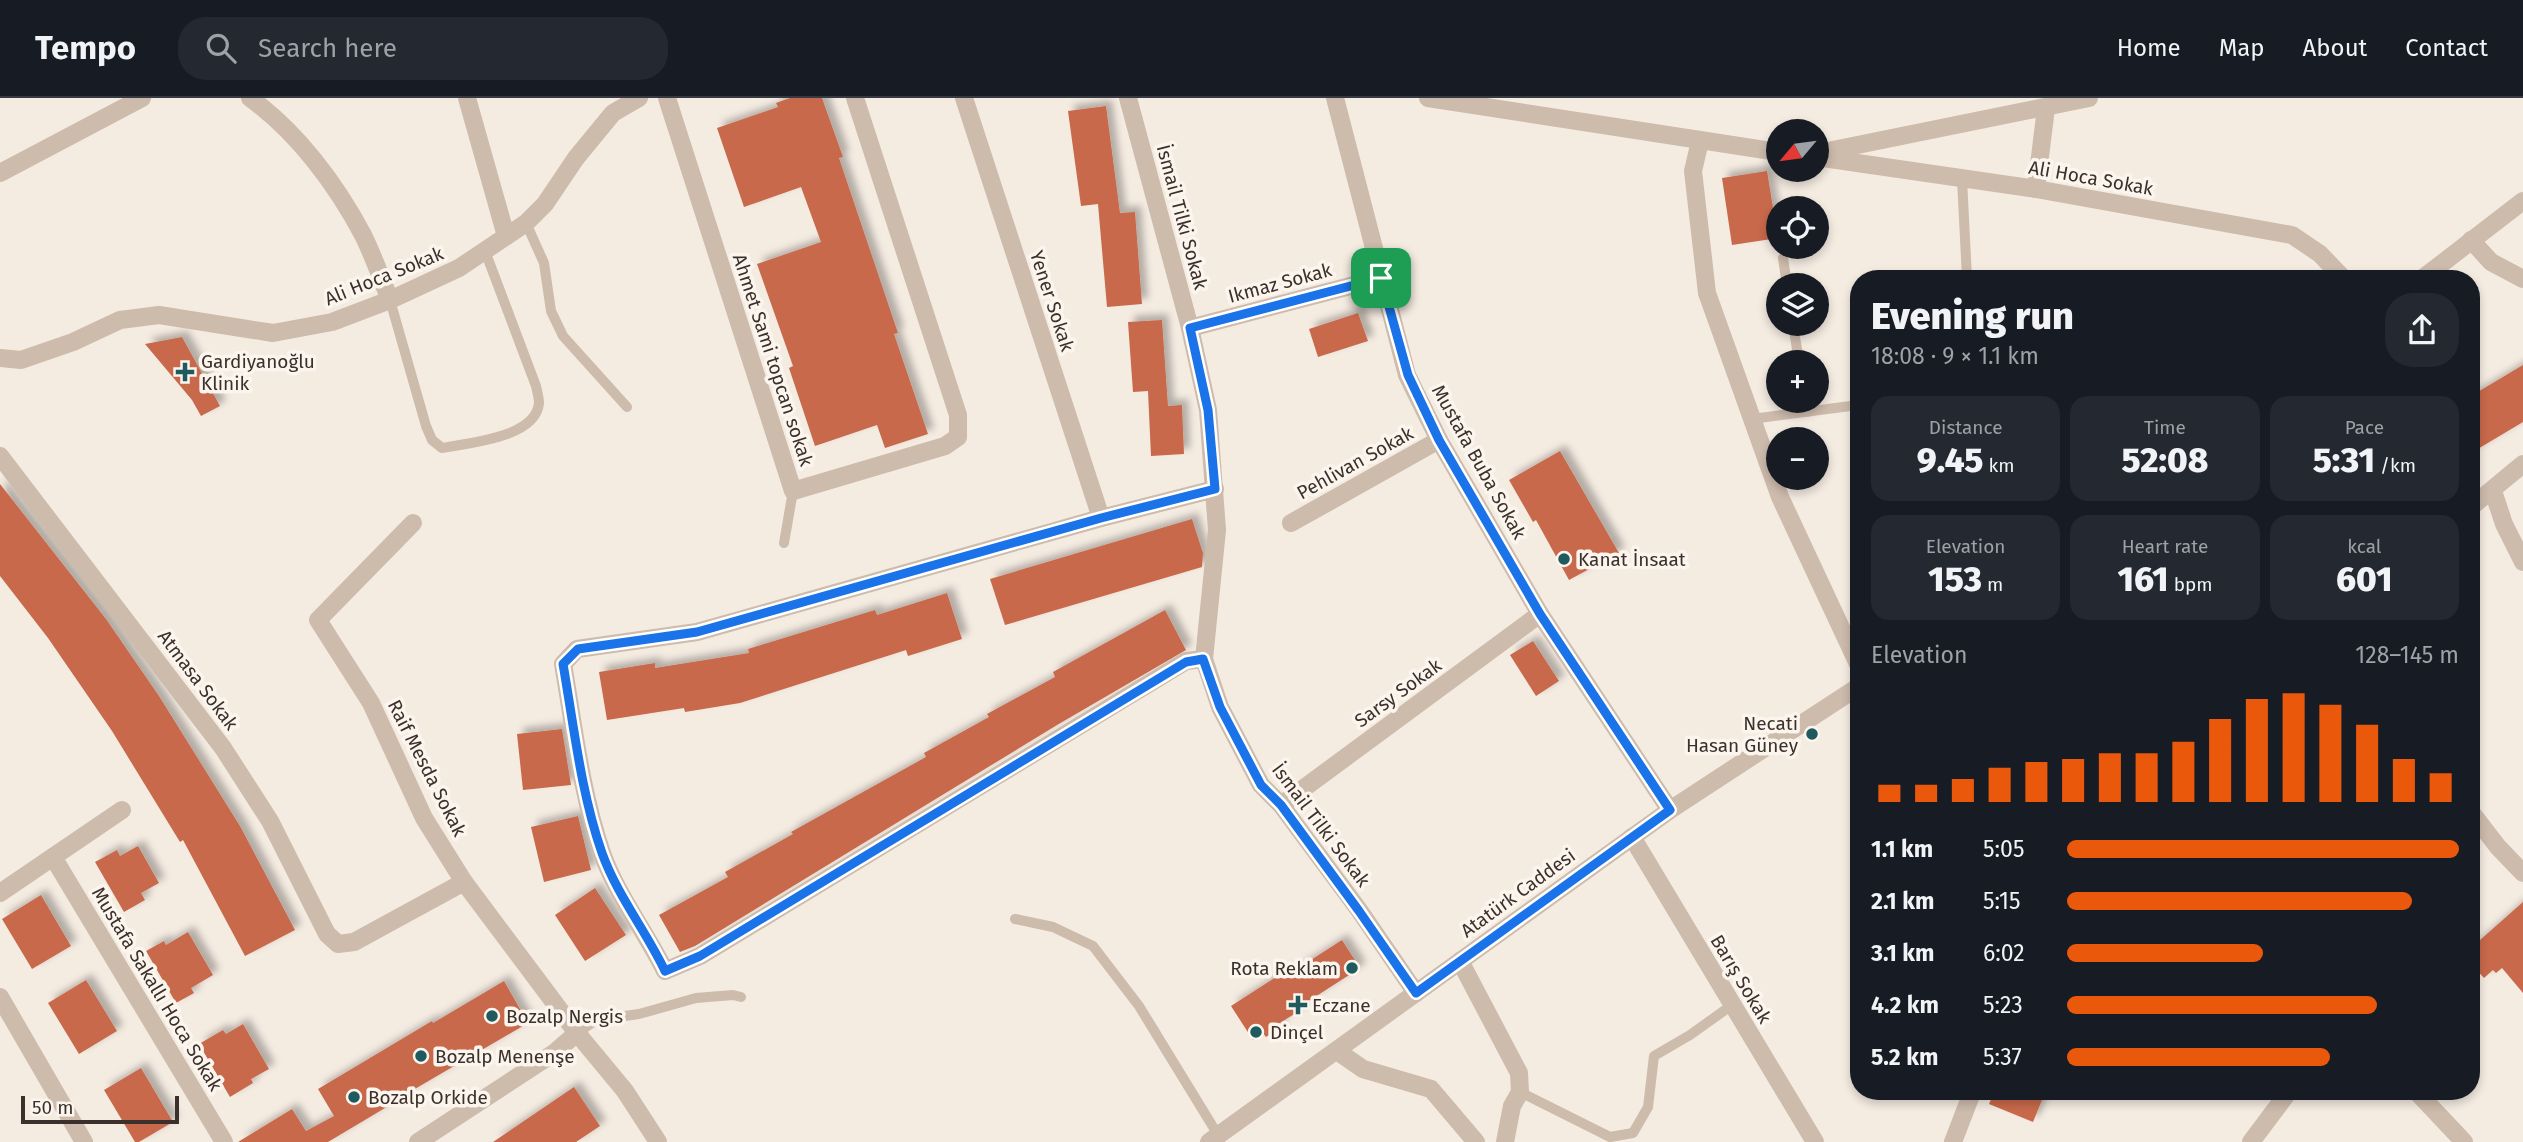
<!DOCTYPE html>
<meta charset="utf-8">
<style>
body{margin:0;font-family:"Fira Sans",sans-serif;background:#242831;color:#f1f3f6;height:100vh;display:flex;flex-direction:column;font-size:26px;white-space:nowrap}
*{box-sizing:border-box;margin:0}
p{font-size:23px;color:#9ea1a6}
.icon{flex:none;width:38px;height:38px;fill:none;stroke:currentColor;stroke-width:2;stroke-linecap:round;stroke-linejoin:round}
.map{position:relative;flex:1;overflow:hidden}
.drawer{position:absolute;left:1850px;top:172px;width:630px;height:830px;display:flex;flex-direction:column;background:#171b24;border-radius:28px;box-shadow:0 4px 10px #0003}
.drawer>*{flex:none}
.needle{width:46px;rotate:241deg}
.buttons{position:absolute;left:1766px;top:21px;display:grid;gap:14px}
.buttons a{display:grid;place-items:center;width:63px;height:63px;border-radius:50%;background:#171b24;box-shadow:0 4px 10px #0003;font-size:35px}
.scale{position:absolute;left:21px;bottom:18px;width:158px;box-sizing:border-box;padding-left:7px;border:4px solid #3b302b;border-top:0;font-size:19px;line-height:24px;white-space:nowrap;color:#3b302b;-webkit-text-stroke:5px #fbf5ee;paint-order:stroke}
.pin{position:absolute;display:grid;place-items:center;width:60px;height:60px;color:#fff;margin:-30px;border-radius:14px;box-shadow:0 4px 10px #0006}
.round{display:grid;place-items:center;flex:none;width:74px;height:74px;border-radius:28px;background:#242831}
.summary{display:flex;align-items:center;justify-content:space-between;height:119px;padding:0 21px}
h1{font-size:38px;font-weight:800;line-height:52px}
.stats{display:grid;grid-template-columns:repeat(3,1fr);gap:10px;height:119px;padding:7px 21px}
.stats div{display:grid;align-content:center;border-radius:18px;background:#242831;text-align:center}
.stats b{font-size:35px;font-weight:800}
.stats small{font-size:19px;font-weight:400}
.stats p{font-size:19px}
.chart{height:196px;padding:14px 21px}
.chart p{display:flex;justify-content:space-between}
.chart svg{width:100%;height:126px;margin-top:7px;stroke:#ea580c;stroke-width:6}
ul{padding:0 21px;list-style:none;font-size:23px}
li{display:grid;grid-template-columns:112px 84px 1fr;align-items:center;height:52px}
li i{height:18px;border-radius:9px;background:#ea580c}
header{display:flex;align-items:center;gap:42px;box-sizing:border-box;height:98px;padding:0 35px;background:#171b24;border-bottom:2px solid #363941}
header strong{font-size:33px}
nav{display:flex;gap:38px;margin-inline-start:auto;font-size:24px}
.search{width:490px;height:63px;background:#242831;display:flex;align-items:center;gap:18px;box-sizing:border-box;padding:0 24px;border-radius:28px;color:#9ea1a6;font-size:26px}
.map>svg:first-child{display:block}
.building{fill:#c8694b;filter:url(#shadow)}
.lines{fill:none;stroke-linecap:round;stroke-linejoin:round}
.service{stroke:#cdbbac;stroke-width:10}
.minor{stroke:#cdbbac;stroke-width:18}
.tertiary{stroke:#cdbbac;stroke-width:18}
.route-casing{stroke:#fff;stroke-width:14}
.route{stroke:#1a73e8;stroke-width:9}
.poi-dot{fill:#1f5a5e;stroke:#fbf5ee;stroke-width:2.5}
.labels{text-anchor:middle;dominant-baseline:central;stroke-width:7;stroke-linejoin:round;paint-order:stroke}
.street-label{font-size:19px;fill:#3b302b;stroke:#fbf5ee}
.poi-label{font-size:19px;fill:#3b302b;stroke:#fbf5ee;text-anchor:start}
</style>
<header>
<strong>Tempo</strong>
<div class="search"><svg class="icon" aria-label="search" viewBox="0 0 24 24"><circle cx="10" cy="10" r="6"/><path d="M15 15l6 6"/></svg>Search here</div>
<nav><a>Home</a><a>Map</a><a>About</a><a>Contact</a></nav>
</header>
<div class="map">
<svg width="2523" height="1044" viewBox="0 0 2523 1044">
<defs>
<filter id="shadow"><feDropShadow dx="6" dy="-6" stdDeviation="3.5" flood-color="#0004"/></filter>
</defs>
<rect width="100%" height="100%" fill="#f4ebe1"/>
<g class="building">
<path d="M790,0H822L843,59L839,60L898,235L894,236L928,336L885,350L877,327L815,348L789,270L793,268L757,166L821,144L801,89L744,109L717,30L778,9L776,5Z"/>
<path d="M1106,8L1120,115L1135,114L1142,206L1107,209L1098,106L1081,108L1068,13Z"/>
<path d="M1767,73L1778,140L1732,147L1722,80Z"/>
<path d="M1358,215L1368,243L1318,259L1309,231Z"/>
<path d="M1162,222L1168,308L1182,307L1184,356L1151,358L1148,293L1133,294L1128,224Z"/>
<path d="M182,239L220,308L201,318L192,302L145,246Z"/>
<path d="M2523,267V324L2471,355V298Z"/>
<path d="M1560,353L1619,455L1569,482L1536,422L1533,424L1509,382Z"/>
<path d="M0,386L106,521L159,598L240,728L295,832L245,858L183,742L180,744L112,633L48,540L0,478Z"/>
<path d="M1192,421L1203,455L1202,469L1005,527L990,481Z"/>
<path d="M947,495L962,541L908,558L906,552L740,605L685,614L684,610L607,622L599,574L655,565V570L749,555L748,551L875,512L877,517Z"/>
<path d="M1165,512L1186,552L1057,627L695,848L680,854L659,817L728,779L725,774L793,736L791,734L926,659L924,655L989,619L987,616L1055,579L1053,574Z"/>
<path d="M1533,543L1559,583L1536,598L1510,557Z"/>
<path d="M562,631L571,687L523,692L517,636Z"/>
<path d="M578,718L591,772L544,784L531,729Z"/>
<path d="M138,748L159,785L141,795L145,802L124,814L95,764L117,752L120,758Z"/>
<path d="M595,790L626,837L585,863L555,817Z"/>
<path d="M41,797L71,848L32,871L2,821Z"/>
<path d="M2523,804V895L2502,870L2496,875L2493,872L2484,880L2471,866V850Z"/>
<path d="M188,834L213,877L191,890L194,895L176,905L146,853L164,843L166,847Z"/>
<path d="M1342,842L1360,870L1304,906L1306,909L1278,926L1280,930L1266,939L1263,935L1253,942L1231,908L1284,874L1286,878Z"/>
<path d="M86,882L117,933L79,956L48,905Z"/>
<path d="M504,883L528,925L389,1006L390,1007L328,1044H238L292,1011L306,1033L334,1018L318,991L432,923L433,925Z"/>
<path d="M243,926L269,971L251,981L253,985L230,999L199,946L223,932L226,936Z"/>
<path d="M141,970L173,1024L139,1044H135L104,992Z"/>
<path d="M574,989L600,1028L576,1044H493Z"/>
<path d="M1995,992H2046L2033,1024L1989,1006Z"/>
</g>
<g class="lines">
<g class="service">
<path d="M1962,81L1967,180"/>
<path d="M526,125L544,165L551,213L563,238L627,309"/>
<path d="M1783,160L1787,187"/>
<path d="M390,202L426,328L432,342L442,350C467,345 536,340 539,305C539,300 537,293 536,288L485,153"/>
<path d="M1793,226L1799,264"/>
<path d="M1805,303L1807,314"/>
<path d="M1752,321L1858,307"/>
<path d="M784,445L793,393"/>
<path d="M1015,821L1053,829L1093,848L1139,908L1218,1037"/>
<path d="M577,935L596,922L639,916L696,900L733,897L741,899"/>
<path d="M1520,994L1610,1039L1633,1035L1648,1009L1654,958L1690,937L1732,907"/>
</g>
<g class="minor">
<path d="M250,0C297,34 336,86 363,137C373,157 381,180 390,202"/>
<path d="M467,0L506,138"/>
<path d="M667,0L793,393L945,348L958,339V317L855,0"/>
<path d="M964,0L1101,420"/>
<path d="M1128,0L1190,230L1208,312L1217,432L1204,561L1220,609L1261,687L1281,707L1359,812L1416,895"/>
<path d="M1335,0L1407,277L1439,342L1540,516L1670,712"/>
<path d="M1428,0L1778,54"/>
<path d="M1700,43L1693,73L1707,195L1780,399L1858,566"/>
<path d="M1818,55L2089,0"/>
<path d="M1816,59L2036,91L2292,137L2320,156L2343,180"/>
<path d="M0,75L142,0"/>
<path d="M2036,91L2046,10"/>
<path d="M2471,142L2491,164L2523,181"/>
<path d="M1190,230L1381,180"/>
<path d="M0,260L21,262L73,244L120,222L159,217L273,235L332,224L390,202L459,170L526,125L545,106L576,60L613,15L639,0"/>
<path d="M0,358L223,650L270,723L327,836L338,846L354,844L464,784"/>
<path d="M2493,393L2504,426L2523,464"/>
<path d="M2471,409L2523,366"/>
<path d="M413,425L318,522L371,605L424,720L464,784L577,935L625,993L658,1044"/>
<path d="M1291,425L1439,342"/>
<path d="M1204,561L1186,563L700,858L665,873C645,833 617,797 602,755C581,694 574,629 563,566L577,551L697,534L1101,420L1215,391"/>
<path d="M1281,707L1540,516"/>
<path d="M2471,714L2498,749L2523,775"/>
<path d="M1632,739L1815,1044"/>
<path d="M53,759L224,1044"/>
<path d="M0,795L122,712"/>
<path d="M1460,863L1519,975L1520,994L1512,1008L1505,1044"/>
<path d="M0,899L84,1044"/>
<path d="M1337,953L1363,971L1431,991L1476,1044"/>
<path d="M2415,992L2464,1044"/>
<path d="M418,1044L554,955L577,935"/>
<path d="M1953,1044L1973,992"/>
<path d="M2251,1044L2290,992"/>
</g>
<g class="tertiary">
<path d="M2423,180L2523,103"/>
<path d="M1209,1044L1670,712L1858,589"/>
</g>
</g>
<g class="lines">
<g class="route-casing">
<path id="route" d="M1381,180L1408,277L1439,342L1540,516L1670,712L1416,895L1359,813L1281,707L1261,687L1220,609L1203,561L1186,564L700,858L665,873C646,833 617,797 602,755C581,695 574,629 563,566L578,551L697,534L1101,420L1215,391L1208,312L1190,230Z"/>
</g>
<use href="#route" class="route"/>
</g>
<g class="poi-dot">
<path d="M181.5 263.5h7v7h7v7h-7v7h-7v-7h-7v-7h7z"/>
<circle cx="1564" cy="461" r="7"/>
<circle cx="1812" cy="636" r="7"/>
<circle cx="1352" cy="870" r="7"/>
<path d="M1294.5 896.5h7v7h7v7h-7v7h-7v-7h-7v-7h7z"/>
<circle cx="492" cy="918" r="7"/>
<circle cx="1256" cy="934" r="7"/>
<circle cx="421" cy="958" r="7"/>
<circle cx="354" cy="999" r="7"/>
</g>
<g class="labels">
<g class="street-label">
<text transform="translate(2091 80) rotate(10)">Ali Hoca Sokak</text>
<text transform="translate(1182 119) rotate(75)">İsmail Tilki Sokak</text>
<text transform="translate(384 178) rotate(-22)">Ali Hoca Sokak</text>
<text transform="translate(1280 185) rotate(-15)">Ikmaz Sokak</text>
<text transform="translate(1052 203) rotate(72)">Yener Sokak</text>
<text transform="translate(773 262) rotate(72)">Ahmet Sami topcan sokak</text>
<text transform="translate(1479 364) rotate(61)">Mustafa Buba Sokak</text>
<text transform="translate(1355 365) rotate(-29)">Pehlivan Sokak</text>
<text transform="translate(198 582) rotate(53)">Atmasa Sokak</text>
<text transform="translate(1398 595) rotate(-36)">Sarsy Sokak</text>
<text transform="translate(427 670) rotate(63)">Raif Mesda Sokak</text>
<text transform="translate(1321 727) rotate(53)">İsmail Tilki Sokak</text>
<text transform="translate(1518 795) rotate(-36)">Atatürk Caddesi</text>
<text transform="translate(1741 881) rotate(59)">Barış Sokak</text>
<text transform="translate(157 891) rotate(59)">Mustafa Sakallı Hoca Sokak</text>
</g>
<g class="poi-label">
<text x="201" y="263">Gardiyanoğlu<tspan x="201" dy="22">Klinik</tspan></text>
<text x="1578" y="461">Kanat İnsaat</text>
<text x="1798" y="625" text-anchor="end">Necati<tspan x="1798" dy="22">Hasan Güney</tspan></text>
<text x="1338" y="870" text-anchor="end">Rota Reklam</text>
<text x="1312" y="907">Eczane</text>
<text x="506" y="918">Bozalp Nergis</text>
<text x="1270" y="934">Dinçel</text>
<text x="435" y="958">Bozalp Menenşe</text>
<text x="368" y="999">Bozalp Orkide</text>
</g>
</g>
</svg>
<div class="buttons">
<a><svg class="needle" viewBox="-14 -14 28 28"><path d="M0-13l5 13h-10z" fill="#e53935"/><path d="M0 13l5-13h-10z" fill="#9ea1a6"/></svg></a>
<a><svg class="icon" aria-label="locate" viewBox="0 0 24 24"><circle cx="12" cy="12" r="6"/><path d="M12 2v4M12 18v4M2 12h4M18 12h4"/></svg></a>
<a><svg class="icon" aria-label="layers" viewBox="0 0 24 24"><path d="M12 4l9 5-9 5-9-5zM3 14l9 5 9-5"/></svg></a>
<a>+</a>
<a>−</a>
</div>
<div class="scale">50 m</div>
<div class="pin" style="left:1381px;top:180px;background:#1e9e55"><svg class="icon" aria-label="arrive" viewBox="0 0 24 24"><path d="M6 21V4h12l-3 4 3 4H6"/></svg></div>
<section class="drawer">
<div class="summary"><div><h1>Evening run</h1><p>18:08 · 9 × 1.1 km</p></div><a class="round"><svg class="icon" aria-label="share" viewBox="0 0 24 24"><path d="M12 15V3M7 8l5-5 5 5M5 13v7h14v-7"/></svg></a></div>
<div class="stats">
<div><p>Distance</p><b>9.45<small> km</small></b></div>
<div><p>Time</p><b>52:08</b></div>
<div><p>Pace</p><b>5:31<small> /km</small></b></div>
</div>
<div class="stats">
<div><p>Elevation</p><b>153<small> m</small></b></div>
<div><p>Heart rate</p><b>161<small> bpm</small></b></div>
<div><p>kcal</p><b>601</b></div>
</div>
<div class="chart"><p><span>Elevation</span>128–145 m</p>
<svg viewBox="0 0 160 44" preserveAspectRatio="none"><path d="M5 44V38M15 44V38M25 44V36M35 44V32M45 44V30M55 44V29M65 44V27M75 44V27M85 44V23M95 44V15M105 44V8M115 44V6M125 44V10M135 44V17M145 44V29M155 44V34"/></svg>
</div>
<ul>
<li><b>1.1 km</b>5:05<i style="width:100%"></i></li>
<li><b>2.1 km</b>5:15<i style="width:88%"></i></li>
<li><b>3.1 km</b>6:02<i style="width:50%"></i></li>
<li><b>4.2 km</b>5:23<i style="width:79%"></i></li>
<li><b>5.2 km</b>5:37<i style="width:67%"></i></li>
</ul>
</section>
</div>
